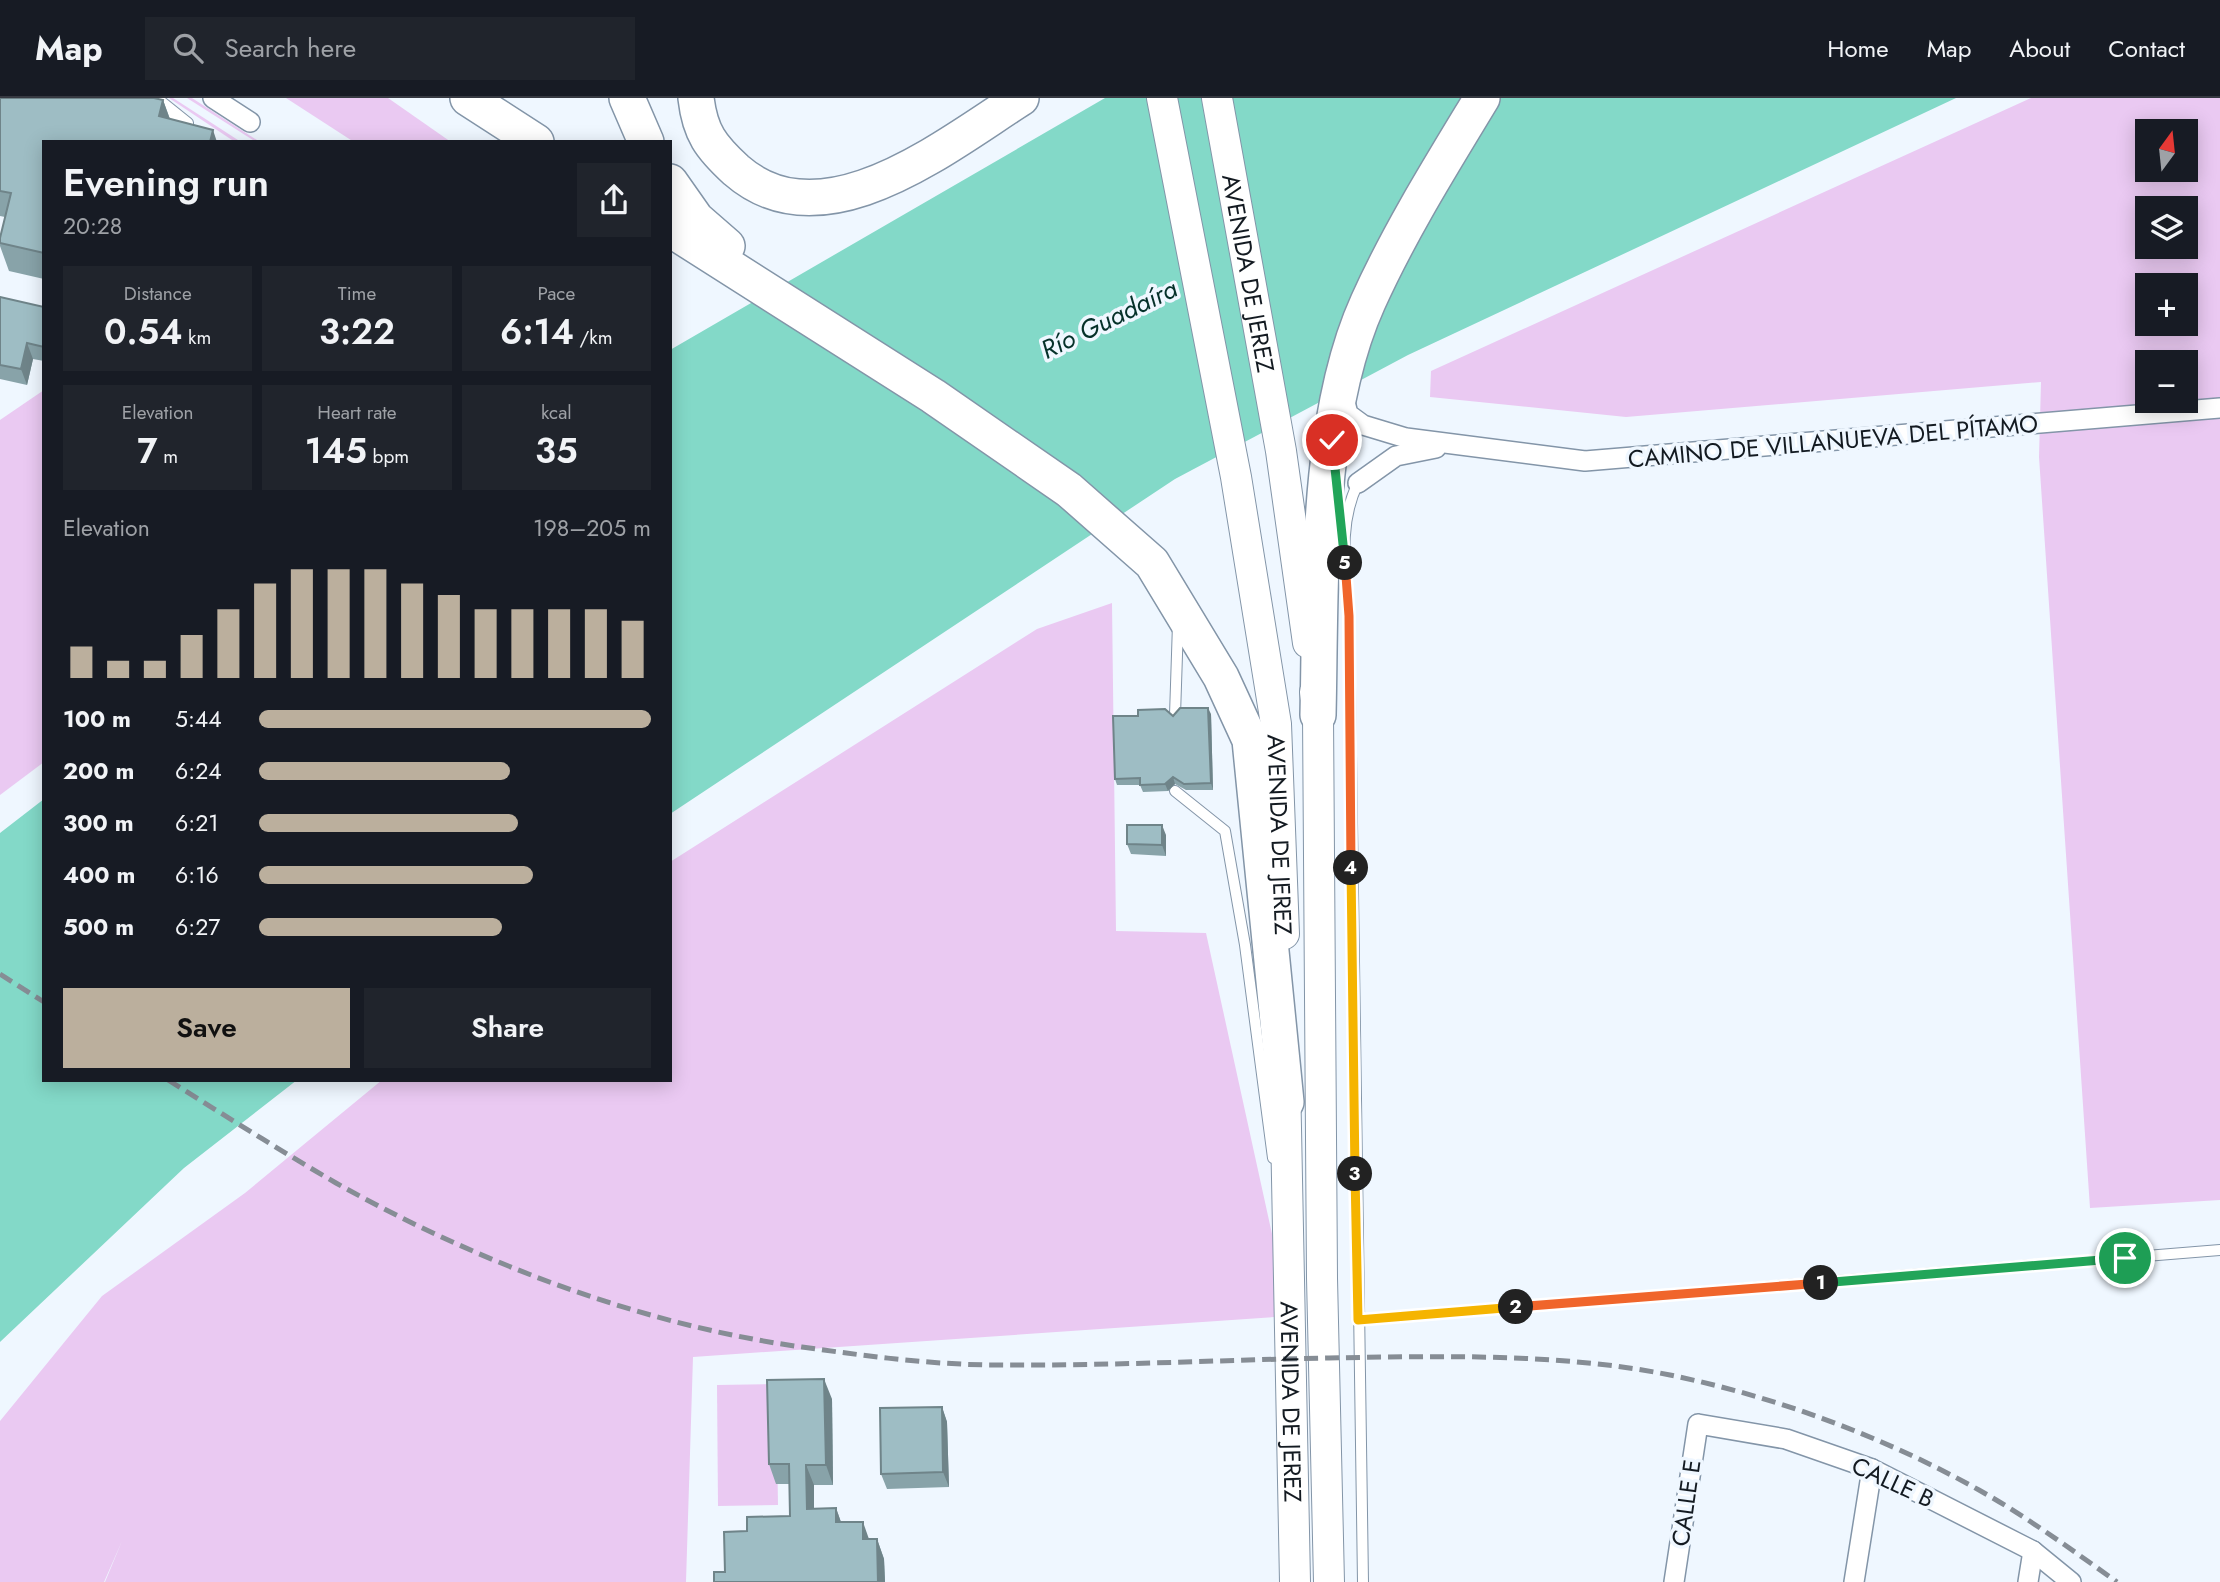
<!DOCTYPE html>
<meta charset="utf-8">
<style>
body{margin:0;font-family:Jost,sans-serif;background:#20242c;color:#f1f3f6;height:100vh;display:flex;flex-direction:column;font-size:26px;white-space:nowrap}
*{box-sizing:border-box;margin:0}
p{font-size:23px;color:#9ea1a6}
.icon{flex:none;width:38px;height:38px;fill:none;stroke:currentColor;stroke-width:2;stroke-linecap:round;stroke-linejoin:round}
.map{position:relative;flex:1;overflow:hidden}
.details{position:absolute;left:42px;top:42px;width:630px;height:942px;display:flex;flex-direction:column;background:#171b24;border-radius:0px;box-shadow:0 4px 18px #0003}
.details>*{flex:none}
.needle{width:46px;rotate:15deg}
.fabs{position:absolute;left:2135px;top:21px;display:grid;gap:14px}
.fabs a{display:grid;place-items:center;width:63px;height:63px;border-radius:0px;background:#171b24;box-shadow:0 4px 18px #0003;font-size:35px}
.pin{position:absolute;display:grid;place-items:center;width:60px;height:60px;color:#fff;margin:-30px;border:4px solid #fff;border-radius:50%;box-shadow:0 2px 7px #0007}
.km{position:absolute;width:35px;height:35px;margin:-18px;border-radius:50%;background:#222;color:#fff;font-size:19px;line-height:35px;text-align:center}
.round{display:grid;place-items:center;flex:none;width:74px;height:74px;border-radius:0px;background:#20242c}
.headline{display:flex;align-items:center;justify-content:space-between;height:119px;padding:0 21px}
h1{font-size:38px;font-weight:600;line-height:52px}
.metrics{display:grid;grid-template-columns:repeat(3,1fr);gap:10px;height:119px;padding:7px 21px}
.metrics div{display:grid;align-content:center;border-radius:0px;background:#20242c;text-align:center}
.metrics b{font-size:35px;font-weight:600}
.metrics small{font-size:19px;font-weight:400}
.metrics p{font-size:19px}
.chart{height:196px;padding:14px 21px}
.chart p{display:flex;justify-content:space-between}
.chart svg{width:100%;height:126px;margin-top:7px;stroke:#bbaf9d;stroke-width:6}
.button{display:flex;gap:14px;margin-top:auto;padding:14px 21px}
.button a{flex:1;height:80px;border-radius:0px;background:#bbaf9d;color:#111;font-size:28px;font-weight:600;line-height:80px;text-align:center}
.button a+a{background:#20242c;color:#f1f3f6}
ul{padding:0 21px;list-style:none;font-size:23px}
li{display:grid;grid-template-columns:112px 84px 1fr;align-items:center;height:52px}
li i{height:18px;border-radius:9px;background:#bbaf9d}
header{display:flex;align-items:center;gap:42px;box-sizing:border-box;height:98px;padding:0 35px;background:#171b24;border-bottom:2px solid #363941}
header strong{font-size:33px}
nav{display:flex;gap:38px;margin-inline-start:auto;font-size:24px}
.search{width:490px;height:63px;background:#20242c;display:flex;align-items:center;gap:18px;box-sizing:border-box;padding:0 24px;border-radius:0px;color:#9ea1a6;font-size:26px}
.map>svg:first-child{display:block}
.green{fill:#eac9f2;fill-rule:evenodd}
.water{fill:#83d9c8}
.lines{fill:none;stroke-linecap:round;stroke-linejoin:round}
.service-casing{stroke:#8395a8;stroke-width:12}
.minor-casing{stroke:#8395a8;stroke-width:22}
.primary-casing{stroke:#8395a8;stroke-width:32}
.motorway-casing{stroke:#8395a8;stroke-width:38}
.service{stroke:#fff;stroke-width:10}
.minor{stroke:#fff;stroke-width:19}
.primary{stroke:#fff;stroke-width:30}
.motorway{stroke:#fff;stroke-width:35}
.rail{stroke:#868d95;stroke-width:5;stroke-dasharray:14 7;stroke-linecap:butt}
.wall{fill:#88a3a9}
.shaded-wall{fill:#6f8489}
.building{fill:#9ebdc4;stroke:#6f8489;stroke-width:2}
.split-1-casing{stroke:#fff;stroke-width:14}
.split-2-casing{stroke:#fff;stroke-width:14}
.split-3-casing{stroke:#fff;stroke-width:14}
.split-4-casing{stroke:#fff;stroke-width:14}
.split-5-casing{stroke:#fff;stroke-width:14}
.split-6-casing{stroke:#fff;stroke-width:14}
.split-1{stroke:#22a559;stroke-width:9}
.split-2{stroke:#f0652b;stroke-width:9}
.split-3{stroke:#f5b400;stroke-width:9}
.split-4{stroke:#f5b400;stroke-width:9}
.split-5{stroke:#f0652b;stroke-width:9}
.split-6{stroke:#22a559;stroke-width:9}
.labels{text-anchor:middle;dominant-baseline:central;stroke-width:7;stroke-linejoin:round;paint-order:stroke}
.street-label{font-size:24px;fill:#131a21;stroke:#eff7ff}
.water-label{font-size:26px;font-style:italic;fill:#05312a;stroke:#eff7ff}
</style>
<header>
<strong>Map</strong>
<div class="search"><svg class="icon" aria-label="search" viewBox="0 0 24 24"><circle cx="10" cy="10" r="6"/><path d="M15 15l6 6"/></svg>Search here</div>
<nav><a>Home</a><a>Map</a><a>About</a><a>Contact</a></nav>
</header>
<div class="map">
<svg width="2220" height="1484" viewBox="0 0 2220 1484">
<rect width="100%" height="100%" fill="#eff7ff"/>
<g class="green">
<path d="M169,0H173L241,44H235Z"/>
<path d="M187,0H192L260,44H256Z"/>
<path d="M286,0H388L451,44H354Z"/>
<path d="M2031,0H2220V1102L2090,1110L2039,359L2041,284L1626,319L1430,299L1431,273ZM2147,33H2186V72H2147ZM2147,110H2186V149H2147ZM2147,187H2186V226H2147ZM2147,264H2186V303H2147Z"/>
<path d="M44,292V664L0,697V322Z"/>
<path d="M1112,505L1116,833L1206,835L1290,1218L693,1259L686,1484H105L122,1443L104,1484H0V1323L102,1198L245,1095L382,982H670V764L1037,531Z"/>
<path d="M776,1286L778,1407L718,1408L717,1287Z"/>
</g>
<g class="water">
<path d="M1105,0H1956L1408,257L1175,381L670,716V252Z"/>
<path d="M44,701V982H297L184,1070L0,1244V735Z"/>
</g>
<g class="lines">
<g class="service-casing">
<g id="service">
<path d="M138,0L168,19L188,27"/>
<path d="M157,0L188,25"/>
<path d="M1358,385C1337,428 1346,472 1349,518L1363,1484"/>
<path d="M1175,617L1178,526"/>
<path d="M1175,693L1225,733L1245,847L1273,1060"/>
<path d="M1358,1222L2220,1152"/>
</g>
</g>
<g class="minor-casing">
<g id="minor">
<path d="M213,0L250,24"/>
<path d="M1343,296L1348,316L1363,327L1406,340L1585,363L2220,310"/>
<path d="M1358,385L1396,358L1436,350"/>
<path d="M1674,1484L1698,1326L1786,1341L1872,1371L2033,1453L2071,1484"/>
<path d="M1854,1484L1872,1371"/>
<path d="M2028,1484L2033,1453"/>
</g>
</g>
<g class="primary-casing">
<g id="primary">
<path id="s1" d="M1162,0L1236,379L1276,626L1284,836"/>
<path id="s2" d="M1217,0L1281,353L1308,545"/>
<path d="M1315,594L1318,617L1322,1180L1329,1484"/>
<path id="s3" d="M1285,980L1295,1484"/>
</g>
</g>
<g class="motorway-casing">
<g id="motorway">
<path d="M468,0L536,44"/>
<path d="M627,0L646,44"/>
<path d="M696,0C700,35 711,49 736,72C823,148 945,48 1021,0"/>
<path d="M670,84L696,121L727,148"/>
<path d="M670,131L933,298L1069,392L1152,465L1221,579L1250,642L1286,1004"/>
<path d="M1318,617C1321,489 1315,321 1368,204C1400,133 1442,66 1482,0"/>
</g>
</g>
<use href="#service" class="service"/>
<use href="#minor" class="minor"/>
<use href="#primary" class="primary"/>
<use href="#motorway" class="motorway"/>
<g class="rail">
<path d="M0,876L44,904"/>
<path d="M168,982C224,1017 279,1052 336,1085C477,1164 641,1227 802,1249C867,1258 932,1267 998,1267C1108,1268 1219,1262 1329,1260C1440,1258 1561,1255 1670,1277C1777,1299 1884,1339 1979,1392C2027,1419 2072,1452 2117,1484"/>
</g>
</g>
<g class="wall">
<path d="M0,0L163,2L170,21L44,44V181L9,173L0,148V140L5,119L0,118Z"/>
<path d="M0,199L44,209V263L33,261L27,287L0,281Z"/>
<path d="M1211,616L1213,692H1186L1175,686L1168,693L1143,694L1140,687H1117L1115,681L1138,618H1173Z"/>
<path d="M1166,737V758L1131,756L1127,746Z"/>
<path d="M832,1301L833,1387H814V1410H836L841,1424L869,1441H877L884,1461L885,1484H714L725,1474L747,1433L790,1418V1386H776L769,1366Z"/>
<path d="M942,1309L947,1324L949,1389L887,1391L881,1376Z"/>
</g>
<g class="shaded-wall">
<path d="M163,2L173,30L159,18Z"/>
<path d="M213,32L217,44H210Z"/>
<path d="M27,245L33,261L27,287L21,271Z"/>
<path d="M1208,610L1211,616L1213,692L1211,685Z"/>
<path d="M1173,679L1175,686L1168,693L1165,686Z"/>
<path d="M1162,727L1166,737V758L1162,747Z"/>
<path d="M824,1281L832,1301L833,1387L826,1367Z"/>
<path d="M942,1309L947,1324L949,1389L943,1374Z"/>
<path d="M806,1367L814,1387V1431L807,1411Z"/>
<path d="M836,1410L843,1430L836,1424Z"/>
<path d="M863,1424L870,1444L863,1441Z"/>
<path d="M877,1441L884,1461L885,1484H878Z"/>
</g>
<g class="building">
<path d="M0,0H154L163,2L159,18L213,32L210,44H44V155L0,145V140L11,95L0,93Z"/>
<path d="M0,199L44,209V249L27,245L21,271L0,267Z"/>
<path d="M1180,610H1208L1211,685L1184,686L1173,679L1165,686L1140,687V680L1115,681L1113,618H1138V612L1165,611L1173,618Z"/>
<path d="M1127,727H1162V747L1127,746Z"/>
<path d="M824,1281L826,1367H806L807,1411L836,1410V1424H863V1441H877L878,1484H714V1474H725L724,1434L747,1433V1419L790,1418L789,1366H769L767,1282Z"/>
<path d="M942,1309L943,1374L881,1376L880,1310Z"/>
</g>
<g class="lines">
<g class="split-1-casing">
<path id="split-1" d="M1821,1185L2125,1160"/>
</g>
<g class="split-2-casing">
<path id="split-2" d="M1516,1209L1821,1185"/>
</g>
<g class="split-3-casing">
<path id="split-3" d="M1355,1076L1358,1222L1516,1209"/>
</g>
<g class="split-4-casing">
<path id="split-4" d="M1351,770L1355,1076"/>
</g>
<g class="split-5-casing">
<path id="split-5" d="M1345,465L1349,518L1351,770"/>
</g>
<g class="split-6-casing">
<path id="split-6" d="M1332,342L1345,465"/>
</g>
<use href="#split-1" class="split-1"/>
<use href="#split-2" class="split-2"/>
<use href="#split-3" class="split-3"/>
<use href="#split-4" class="split-4"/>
<use href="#split-5" class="split-5"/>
<use href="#split-6" class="split-6"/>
</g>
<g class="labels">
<g class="street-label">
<text stroke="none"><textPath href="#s2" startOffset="178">AVENIDA DE JEREZ</textPath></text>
<text transform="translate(1833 343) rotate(-5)">CAMINO DE VILLANUEVA DEL PÍTAMO</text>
<text stroke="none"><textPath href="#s1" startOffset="747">AVENIDA DE JEREZ</textPath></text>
<text stroke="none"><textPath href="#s3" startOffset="324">AVENIDA DE JEREZ</textPath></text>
<text transform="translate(1893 1384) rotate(25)">CALLE B</text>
<text transform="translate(1686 1405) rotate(-82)">CALLE E</text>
</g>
<g class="water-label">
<text transform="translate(1109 221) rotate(-26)">Río Guadaíra</text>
</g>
</g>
</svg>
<div class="fabs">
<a><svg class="needle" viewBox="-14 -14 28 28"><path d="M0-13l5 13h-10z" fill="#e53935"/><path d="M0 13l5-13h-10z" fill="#9ea1a6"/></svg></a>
<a><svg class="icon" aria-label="layers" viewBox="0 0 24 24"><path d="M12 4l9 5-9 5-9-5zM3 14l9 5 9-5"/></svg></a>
<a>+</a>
<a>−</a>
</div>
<div class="pin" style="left:2125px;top:1160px;background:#1e9e55"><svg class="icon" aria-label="arrive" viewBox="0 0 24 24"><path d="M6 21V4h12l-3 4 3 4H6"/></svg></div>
<div class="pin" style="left:1332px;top:342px;background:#d93025"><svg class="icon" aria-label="check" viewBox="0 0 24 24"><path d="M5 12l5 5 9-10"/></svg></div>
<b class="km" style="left:1821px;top:1185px">1</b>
<b class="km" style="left:1516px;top:1209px">2</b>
<b class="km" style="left:1355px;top:1076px">3</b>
<b class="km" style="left:1351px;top:770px">4</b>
<b class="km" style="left:1345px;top:465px">5</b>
<section class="details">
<div class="headline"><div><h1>Evening run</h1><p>20:28</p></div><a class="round"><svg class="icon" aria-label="share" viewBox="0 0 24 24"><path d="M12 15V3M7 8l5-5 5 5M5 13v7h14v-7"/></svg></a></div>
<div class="metrics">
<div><p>Distance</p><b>0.54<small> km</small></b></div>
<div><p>Time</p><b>3:22</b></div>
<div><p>Pace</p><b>6:14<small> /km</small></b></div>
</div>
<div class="metrics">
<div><p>Elevation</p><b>7<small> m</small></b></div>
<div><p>Heart rate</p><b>145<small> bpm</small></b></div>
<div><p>kcal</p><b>35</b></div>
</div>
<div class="chart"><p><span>Elevation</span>198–205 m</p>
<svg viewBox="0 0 160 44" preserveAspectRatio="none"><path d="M5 44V33M15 44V38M25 44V38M35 44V29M45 44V20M55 44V11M65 44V6M75 44V6M85 44V6M95 44V11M105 44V15M115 44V20M125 44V20M135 44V20M145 44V20M155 44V24"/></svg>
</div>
<ul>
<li><b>100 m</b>5:44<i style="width:100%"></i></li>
<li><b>200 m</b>6:24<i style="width:64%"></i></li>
<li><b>300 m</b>6:21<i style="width:66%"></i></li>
<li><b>400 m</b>6:16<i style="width:70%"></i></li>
<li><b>500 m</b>6:27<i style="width:62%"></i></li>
</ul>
<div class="button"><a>Save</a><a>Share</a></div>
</section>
</div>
